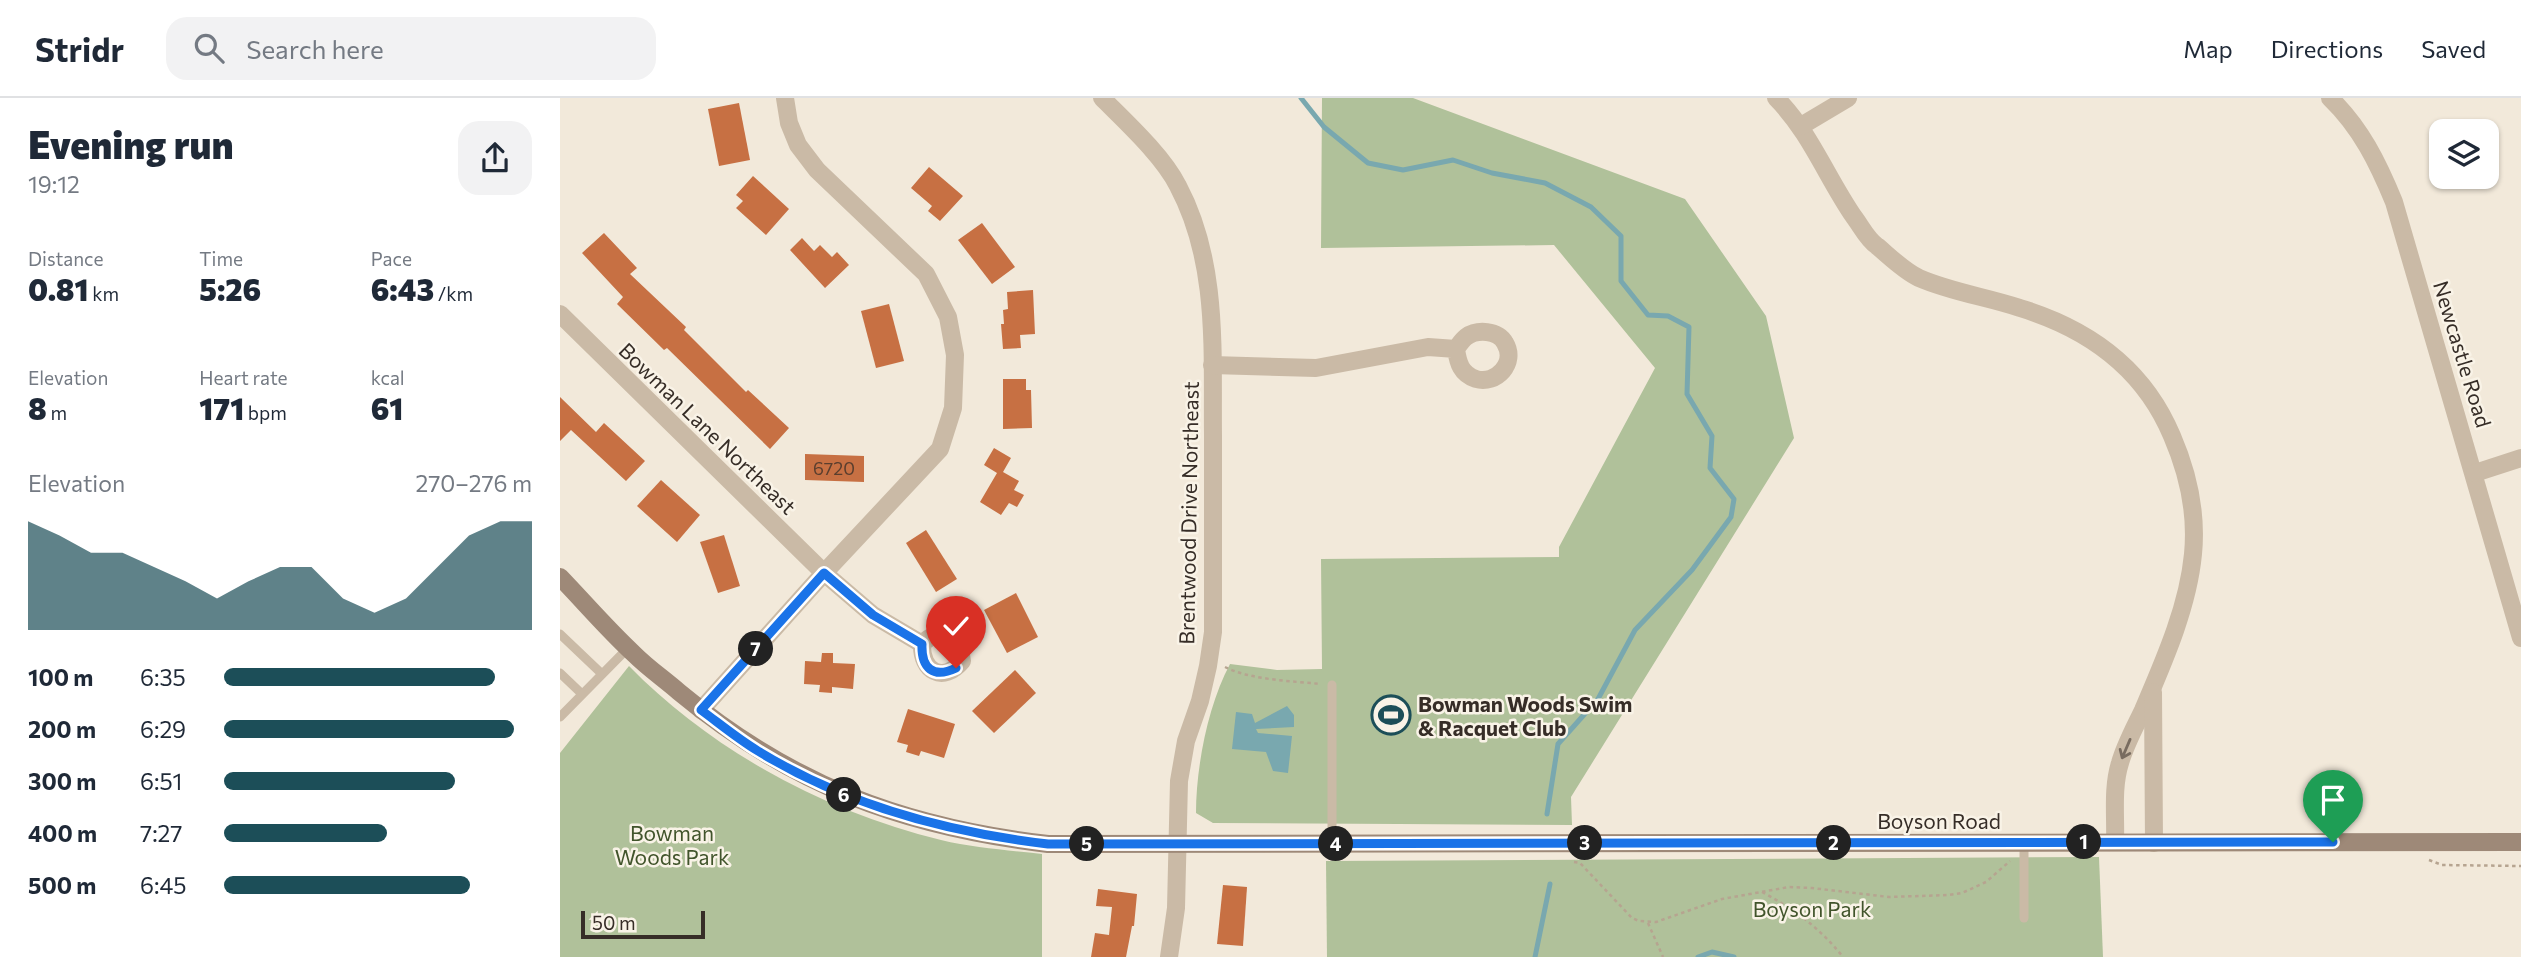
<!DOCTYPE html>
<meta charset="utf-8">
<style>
body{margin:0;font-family:Commissioner,sans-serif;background:#f2f2f3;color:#1f2937;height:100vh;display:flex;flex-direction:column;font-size:26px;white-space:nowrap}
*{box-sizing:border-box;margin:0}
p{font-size:23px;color:#747a83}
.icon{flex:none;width:38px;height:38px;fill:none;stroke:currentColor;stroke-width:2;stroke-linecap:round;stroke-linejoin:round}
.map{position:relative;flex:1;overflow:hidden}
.details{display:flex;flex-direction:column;background:#fff;width:560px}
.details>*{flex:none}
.buttons{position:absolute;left:1869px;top:21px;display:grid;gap:14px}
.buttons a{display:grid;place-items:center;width:70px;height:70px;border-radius:14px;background:#fff;box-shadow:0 2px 5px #0004;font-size:35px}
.scale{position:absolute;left:21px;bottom:18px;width:124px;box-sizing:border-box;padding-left:7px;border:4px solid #362d27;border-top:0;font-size:19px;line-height:24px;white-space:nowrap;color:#362d27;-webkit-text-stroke:5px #f9f3e7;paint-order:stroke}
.pin{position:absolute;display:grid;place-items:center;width:60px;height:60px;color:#fff;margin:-72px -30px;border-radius:50% 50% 50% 0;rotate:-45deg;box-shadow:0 0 7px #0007}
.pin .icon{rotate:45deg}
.km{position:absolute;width:35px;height:35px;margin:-18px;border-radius:50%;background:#222;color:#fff;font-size:19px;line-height:35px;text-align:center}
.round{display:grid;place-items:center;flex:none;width:74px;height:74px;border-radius:21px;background:#f2f2f3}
.headline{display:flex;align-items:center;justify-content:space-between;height:119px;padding:0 28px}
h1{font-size:38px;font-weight:800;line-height:52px}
.figures{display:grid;grid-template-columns:repeat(3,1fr);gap:10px;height:119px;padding:7px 28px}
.figures div{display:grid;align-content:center}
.figures b{font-size:30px;font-weight:800}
.figures small{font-size:19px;font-weight:400}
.figures p{font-size:19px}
.chart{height:196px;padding:14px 28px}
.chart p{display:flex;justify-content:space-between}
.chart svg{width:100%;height:126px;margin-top:7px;fill:#1c4e58;opacity:.7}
ul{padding:0 28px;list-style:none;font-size:23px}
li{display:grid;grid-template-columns:112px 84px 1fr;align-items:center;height:52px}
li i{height:18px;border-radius:9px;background:#1c4e58}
header{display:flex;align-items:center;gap:42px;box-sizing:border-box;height:98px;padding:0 35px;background:#fff;border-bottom:2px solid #e0e1e3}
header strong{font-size:33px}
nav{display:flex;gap:38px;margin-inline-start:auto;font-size:24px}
.search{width:490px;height:63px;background:#f2f2f3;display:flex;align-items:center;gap:18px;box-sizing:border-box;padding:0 24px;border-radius:21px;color:#747a83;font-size:26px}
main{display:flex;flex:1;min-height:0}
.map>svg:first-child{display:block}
.green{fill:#b0c19a}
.water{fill:#79a8af}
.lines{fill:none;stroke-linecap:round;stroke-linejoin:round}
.stream{stroke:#79a8af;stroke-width:5}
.building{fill:#c77043}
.path{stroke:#b6a490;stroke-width:2.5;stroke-dasharray:3.5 3.5;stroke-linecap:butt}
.lane{stroke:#cabaa6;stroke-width:9}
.street{stroke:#cabaa6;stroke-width:18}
.secondary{stroke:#9e8978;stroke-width:18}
.oneway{stroke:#796c60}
.route-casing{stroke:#fff;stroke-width:14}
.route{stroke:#1a73e8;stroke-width:9}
.labels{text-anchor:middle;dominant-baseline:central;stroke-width:5;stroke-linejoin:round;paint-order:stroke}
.number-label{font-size:18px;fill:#5a3e2e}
.street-label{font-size:21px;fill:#362d27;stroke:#f9f3e7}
.poi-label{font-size:21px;font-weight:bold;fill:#362d27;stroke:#f9f3e7;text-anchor:start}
.park-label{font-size:21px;fill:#41542b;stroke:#f9f3e7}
</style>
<header>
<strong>Stridr</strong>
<div class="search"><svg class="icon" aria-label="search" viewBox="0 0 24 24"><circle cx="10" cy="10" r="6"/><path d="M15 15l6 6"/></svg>Search here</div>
<nav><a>Map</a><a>Directions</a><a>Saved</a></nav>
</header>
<main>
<section class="details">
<div class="headline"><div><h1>Evening run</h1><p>19:12</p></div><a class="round"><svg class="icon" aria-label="share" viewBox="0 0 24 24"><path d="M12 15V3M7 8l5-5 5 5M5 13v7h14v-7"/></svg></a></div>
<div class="figures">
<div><p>Distance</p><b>0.81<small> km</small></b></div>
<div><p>Time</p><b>5:26</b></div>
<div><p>Pace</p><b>6:43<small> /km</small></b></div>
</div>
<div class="figures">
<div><p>Elevation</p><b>8<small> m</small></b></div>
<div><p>Heart rate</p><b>171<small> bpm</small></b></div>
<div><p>kcal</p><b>61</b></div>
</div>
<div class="chart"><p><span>Elevation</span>270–276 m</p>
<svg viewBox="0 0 160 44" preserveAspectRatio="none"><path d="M0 44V6L10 11L20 17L30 17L40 22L50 27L60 33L70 27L80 22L90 22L100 33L110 38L120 33L130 22L140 11L150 6L160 6V44z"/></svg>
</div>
<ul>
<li><b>100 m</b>6:35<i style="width:88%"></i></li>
<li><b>200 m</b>6:29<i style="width:94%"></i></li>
<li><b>300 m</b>6:51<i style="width:75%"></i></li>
<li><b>400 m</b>7:27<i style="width:53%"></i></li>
<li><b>500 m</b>6:45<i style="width:80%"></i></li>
</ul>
</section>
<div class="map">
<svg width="1961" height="859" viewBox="0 0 1961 859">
<rect width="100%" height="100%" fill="#f2e9da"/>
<g class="green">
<path d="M762,0H853L1125,101L1206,218L1234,340L1011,699L1012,727L653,725L636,715C636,669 648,607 670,566L717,572L762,571L761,461L999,459V449L1095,270L994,147L761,150Z"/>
<path d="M69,568C152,653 266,714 381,742C414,750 448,752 482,756V859H0V655Z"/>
<path d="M1539,759L1543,859H767L766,763Z"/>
</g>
<path class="water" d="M727,608L734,617V629L696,631L698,635L732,638L728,675L713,673L706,654L672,651L676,614L692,616L695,625Z"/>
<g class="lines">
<g class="stream">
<path d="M741,0L764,29L808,65L843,72L893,62L932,75L985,85L1031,109L1061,138V183L1088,217L1108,218L1129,229L1127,296L1152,338L1150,370L1174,401L1171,419L1132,472L1075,532L1038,601L998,646L987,716"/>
<path d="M975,859L990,786"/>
<path d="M1138,859L1152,854L1174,859"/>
</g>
</g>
<g class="building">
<path d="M179,5L190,62L159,68L148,11Z"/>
<path d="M369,69L403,98L380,123L368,113L372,108L351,90Z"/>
<path d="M193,78L229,111L206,137L176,110L183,103L176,97Z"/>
<path d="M422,125L455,169L432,186L398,142Z"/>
<path d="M44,135L77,170L70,176L126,229L124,232L186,294L188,292L229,330L210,351L107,250L104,252L57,206L63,199L22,155Z"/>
<path d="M242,140L254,153L260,147L272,159L277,154L289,167L265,190L230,152Z"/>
<path d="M473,192L475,236L460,237L461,250L443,251L441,226H444L443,212L448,211L447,194Z"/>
<path d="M329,206L344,263L316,270L301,213Z"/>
<path d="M443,281H466V292H471L472,330L443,331Z"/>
<path d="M0,299L36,334L44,325L85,363L66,383L11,332L0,343Z"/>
<path d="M434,350L451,360L443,374L459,383L454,392L464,397L457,409L449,405L441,417L420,404L437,375L424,367Z"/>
<path d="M245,356L304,358V384L245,382Z"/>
<path d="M101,382L140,417L117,444L77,408Z"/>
<path d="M366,432L397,481L376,494L346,445Z"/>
<path d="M164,437L180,488L158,495L140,444Z"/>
<path d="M456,495L478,539L447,555L424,512Z"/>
<path d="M262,555H273V565L295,566L293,591L272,589V595L259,594L260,587L244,586L245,563L261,564Z"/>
<path d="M455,572L476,595L434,635L412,613Z"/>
<path d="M348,611L395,626L384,660L361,653L359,658L346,654L348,647L337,644Z"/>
<path d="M663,787L687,789L683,848L657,846Z"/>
<path d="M538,791L577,796L574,828H572L566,859H531L535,835L549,837L552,809L536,808Z"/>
</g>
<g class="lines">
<g class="path">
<path d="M665,569C691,582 731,583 761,586"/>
<path d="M1869,762L1882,767L1961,768"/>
<path d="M1014,764L1020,765L1072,820L1079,823L1096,824L1162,801L1229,789L1252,790L1329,799L1389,797L1402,795L1426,784L1450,763"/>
<path d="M1202,794C1234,811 1260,830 1283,859"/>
<path d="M1088,825L1103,859"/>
</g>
<g class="lane">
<path d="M0,536L42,576"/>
<path d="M0,575L22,596"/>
<path d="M772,587V746"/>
<path d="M0,619L68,550"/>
<path d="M1464,744V820"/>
</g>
<g class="street">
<path d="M542,0C566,24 603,58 618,88C659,165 652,254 653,337C653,403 653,468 653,534L648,568L640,603L626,643L619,683L616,810L609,859"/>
<path d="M1216,0C1250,34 1267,80 1294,119C1301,128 1307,141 1317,148C1329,158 1344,173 1359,180C1391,194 1427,199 1460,210C1529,231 1584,271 1612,338C1628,375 1637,415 1633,456C1628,509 1604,563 1583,612C1575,629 1565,647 1560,665C1552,690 1556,719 1555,744"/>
<path d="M1770,0C1801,30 1818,65 1834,104L1961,540"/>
<path d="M1241,28L1288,0"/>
<path d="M0,216L264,475L313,517L362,546C381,527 399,539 402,563C383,586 361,573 362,546"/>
<path d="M652,267L756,270L868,249L896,251C898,265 901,276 916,281C936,287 957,265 945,245C938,232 917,231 906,239C902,242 899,247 896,251"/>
<path d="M1915,375L1961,360"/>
<path d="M1593,594L1594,745"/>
<path d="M141,612L264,475L380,351L393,310L395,257L388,219L366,176L257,72L238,47L229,25L225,0"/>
</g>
<path class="secondary" d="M0,479C25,505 48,532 74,556C88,570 104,581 119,594C231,687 343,729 488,746L1961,744"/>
</g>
<defs><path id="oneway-shaft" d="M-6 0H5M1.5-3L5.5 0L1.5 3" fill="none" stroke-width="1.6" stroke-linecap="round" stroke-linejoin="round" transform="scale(1.75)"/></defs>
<use class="oneway" href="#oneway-shaft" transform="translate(1566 651) rotate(113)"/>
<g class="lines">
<g class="route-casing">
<path id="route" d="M396,570C373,581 361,570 362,546L313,517L264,475L141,612C160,626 178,641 198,653C286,707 385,734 488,746L1773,744"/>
</g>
<use href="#route" class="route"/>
</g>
<defs>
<g id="stadium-ring" transform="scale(2.0125)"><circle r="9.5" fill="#f9f3e7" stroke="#1c4e58" stroke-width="1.5"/><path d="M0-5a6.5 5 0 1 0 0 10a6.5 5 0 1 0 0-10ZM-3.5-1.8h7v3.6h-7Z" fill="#1c4e58"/></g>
</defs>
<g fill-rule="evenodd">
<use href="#stadium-ring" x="831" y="617"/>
</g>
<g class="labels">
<g class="number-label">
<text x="274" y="370">6720</text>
</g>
<g class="street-label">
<text transform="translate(1903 256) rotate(73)">Newcastle Road</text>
<text transform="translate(148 330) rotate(44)">Bowman Lane Northeast</text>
<text transform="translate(628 415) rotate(-89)">Brentwood Drive Northeast</text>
<text x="1379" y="722">Boyson Road</text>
</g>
<g class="poi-label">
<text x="858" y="605">Bowman Woods Swim<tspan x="858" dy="24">&amp; Racquet Club</tspan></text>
</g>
<g class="park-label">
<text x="112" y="734">Bowman<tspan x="112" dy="24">Woods Park</tspan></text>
<text x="1252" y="810">Boyson Park</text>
</g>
</g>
</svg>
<div class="buttons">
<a><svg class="icon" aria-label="layers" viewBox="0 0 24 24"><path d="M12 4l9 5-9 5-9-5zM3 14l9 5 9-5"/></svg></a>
</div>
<div class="scale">50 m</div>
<div class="pin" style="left:1773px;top:744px;background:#1e9e55"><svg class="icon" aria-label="arrive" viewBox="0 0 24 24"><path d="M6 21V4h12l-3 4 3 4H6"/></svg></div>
<div class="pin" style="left:396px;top:570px;background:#d93025"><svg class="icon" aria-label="check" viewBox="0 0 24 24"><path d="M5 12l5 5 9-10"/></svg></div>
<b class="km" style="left:1524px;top:744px">1</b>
<b class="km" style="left:1274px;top:745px">2</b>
<b class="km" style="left:1025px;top:745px">3</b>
<b class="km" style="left:776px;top:746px">4</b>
<b class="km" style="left:527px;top:746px">5</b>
<b class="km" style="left:284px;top:697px">6</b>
<b class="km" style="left:196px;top:551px">7</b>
</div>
</main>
